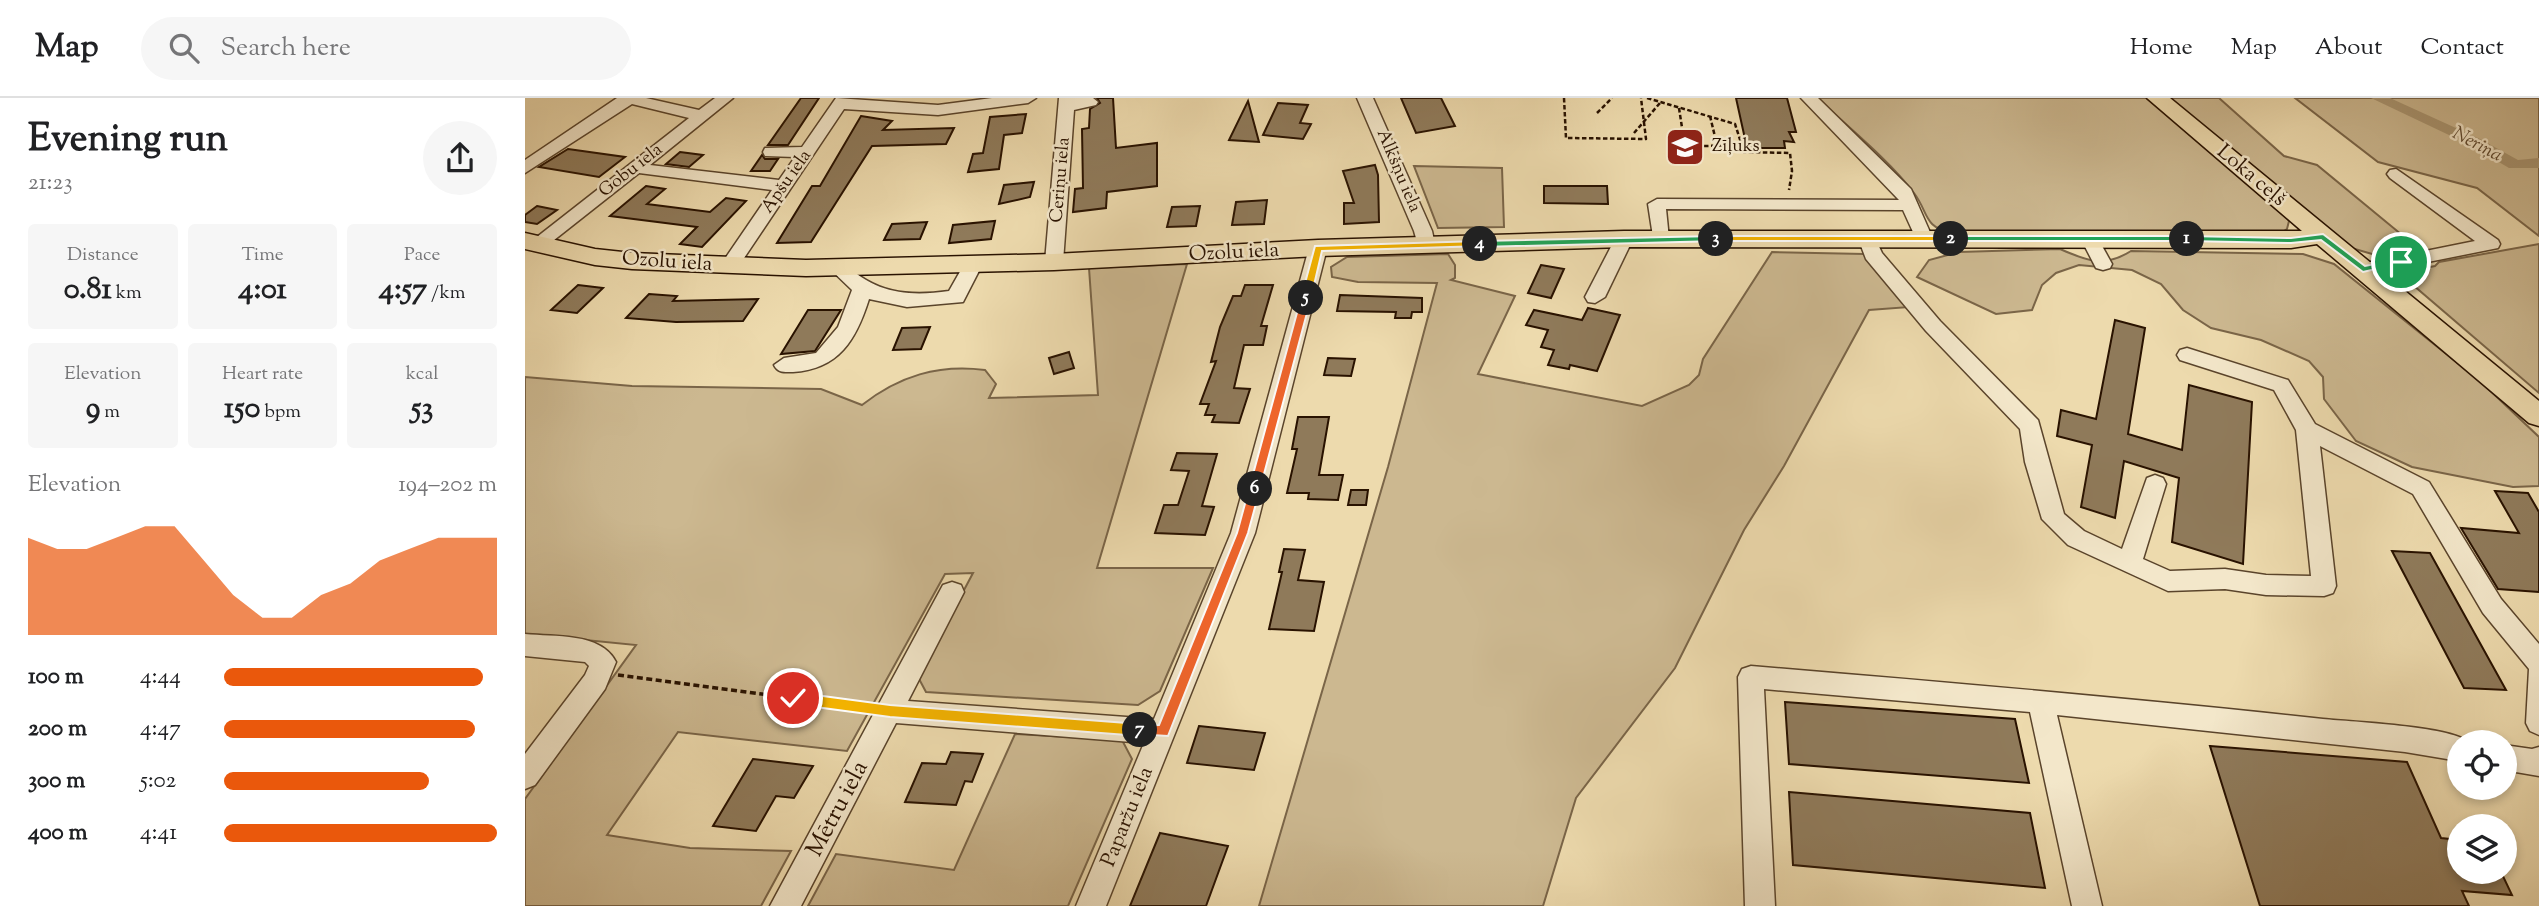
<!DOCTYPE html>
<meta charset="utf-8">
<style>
body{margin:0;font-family:"Sorts Mill Goudy",serif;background:#f6f6f6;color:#202124;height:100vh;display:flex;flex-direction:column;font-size:26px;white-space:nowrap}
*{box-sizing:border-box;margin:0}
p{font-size:23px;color:#757577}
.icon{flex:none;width:38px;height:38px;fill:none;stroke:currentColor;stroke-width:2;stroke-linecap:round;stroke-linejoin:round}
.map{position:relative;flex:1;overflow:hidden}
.drawer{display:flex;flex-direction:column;background:#fff;width:525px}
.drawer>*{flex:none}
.controls{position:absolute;left:1922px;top:632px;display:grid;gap:14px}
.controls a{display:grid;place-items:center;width:70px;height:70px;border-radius:50%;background:#fff;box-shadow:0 4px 10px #0003;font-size:35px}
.pin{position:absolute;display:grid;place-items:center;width:60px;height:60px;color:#fff;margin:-30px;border:4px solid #fff;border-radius:50%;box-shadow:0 2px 7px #0007}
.km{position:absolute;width:35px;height:35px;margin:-18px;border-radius:50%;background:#222;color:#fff;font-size:19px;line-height:35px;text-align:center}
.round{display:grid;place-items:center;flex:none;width:74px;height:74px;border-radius:37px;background:#f6f6f6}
.headline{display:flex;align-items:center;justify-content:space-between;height:119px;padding:0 28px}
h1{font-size:38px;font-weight:700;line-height:52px}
.metrics{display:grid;grid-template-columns:repeat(3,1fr);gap:10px;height:119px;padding:7px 28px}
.metrics div{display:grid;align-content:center;border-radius:7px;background:#f6f6f6;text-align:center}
.metrics b{font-size:30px;font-weight:700}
.metrics small{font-size:19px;font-weight:400}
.metrics p{font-size:19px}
.chart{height:196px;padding:14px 28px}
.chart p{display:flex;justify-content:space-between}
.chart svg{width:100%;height:126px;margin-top:7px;fill:#ea580c;opacity:.7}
ul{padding:0 28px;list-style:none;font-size:23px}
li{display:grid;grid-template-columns:112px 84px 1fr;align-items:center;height:52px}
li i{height:18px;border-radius:9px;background:#ea580c}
header{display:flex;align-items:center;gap:42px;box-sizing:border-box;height:98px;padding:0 35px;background:#fff;border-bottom:2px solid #e0e0e0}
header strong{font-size:33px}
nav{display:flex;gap:38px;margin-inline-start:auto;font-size:24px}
.search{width:490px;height:63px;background:#f6f6f6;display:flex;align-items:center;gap:18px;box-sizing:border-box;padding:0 24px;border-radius:38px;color:#757577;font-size:26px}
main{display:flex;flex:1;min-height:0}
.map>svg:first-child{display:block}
.green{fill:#ccb890;stroke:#7a6548;stroke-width:2}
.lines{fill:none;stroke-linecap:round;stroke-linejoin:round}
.canal{fill:#aa9672;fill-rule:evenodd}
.building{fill:#8f7a5a;stroke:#291200;stroke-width:2}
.minor-casing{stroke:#5a442b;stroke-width:3}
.major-casing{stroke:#291200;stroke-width:3}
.path-far1{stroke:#291200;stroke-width:2.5;stroke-dasharray:4.5 2.5;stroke-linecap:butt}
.path{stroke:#291200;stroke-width:3.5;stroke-dasharray:6 3.5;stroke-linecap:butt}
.minor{fill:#f3e7ca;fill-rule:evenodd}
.major{fill:#eddaad;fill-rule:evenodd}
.split-1{fill:#22a559;stroke:#fff;stroke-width:2}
.split-2{fill:#22a559;stroke:#fff;stroke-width:2}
.split-3{fill:#f5b400;stroke:#fff;stroke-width:2}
.split-4{fill:#22a559;stroke:#fff;stroke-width:2}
.split-5{fill:#f5b400;stroke:#fff;stroke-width:2}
.split-6{fill:#f0652b;stroke:#fff;stroke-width:2}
.split-7{fill:#f0652b;stroke:#fff;stroke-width:2}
.split-8{fill:#f5b400;stroke:#fff;stroke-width:2}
.labels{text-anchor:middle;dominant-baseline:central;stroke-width:5;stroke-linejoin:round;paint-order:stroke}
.far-poi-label{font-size:18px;fill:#291200;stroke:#f3e7ca;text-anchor:start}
.far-street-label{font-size:18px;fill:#291200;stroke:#f3e7ca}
.far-water-label{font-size:19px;font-style:italic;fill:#5d472e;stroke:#f3e7ca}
.street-label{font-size:21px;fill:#291200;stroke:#f3e7ca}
.near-street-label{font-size:24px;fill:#291200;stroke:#f3e7ca}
</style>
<header>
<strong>Map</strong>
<div class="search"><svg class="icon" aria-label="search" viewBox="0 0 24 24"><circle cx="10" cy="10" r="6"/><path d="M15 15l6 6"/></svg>Search here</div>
<nav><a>Home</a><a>Map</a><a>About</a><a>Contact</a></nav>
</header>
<main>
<section class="drawer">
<div class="headline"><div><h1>Evening run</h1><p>21:23</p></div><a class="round"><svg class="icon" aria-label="share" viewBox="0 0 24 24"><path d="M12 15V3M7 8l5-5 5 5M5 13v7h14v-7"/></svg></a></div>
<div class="metrics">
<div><p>Distance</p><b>0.81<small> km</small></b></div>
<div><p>Time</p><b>4:01</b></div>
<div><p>Pace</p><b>4:57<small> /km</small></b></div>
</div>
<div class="metrics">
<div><p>Elevation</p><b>9<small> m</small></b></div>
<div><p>Heart rate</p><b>150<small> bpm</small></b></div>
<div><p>kcal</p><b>53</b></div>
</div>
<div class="chart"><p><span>Elevation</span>194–202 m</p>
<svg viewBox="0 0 160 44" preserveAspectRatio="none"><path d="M0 44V10L10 14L20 14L30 10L40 6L50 6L60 18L70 30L80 38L90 38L100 30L110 26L120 18L130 14L140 10L150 10L160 10V44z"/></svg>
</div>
<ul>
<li><b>100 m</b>4:44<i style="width:95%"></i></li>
<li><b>200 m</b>4:47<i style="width:92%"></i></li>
<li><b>300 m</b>5:02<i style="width:75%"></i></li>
<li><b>400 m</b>4:41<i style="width:100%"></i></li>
</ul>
</section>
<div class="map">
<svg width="2014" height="808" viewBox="0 0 2014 808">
<rect width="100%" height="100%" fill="#eddaad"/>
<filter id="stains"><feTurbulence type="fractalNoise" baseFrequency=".00286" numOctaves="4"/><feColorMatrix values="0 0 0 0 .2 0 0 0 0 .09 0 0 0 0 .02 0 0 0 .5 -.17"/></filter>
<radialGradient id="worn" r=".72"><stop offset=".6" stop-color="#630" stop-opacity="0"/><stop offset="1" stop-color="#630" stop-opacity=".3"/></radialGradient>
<g class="green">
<path d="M1292,0H1622L1757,112L1764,123L1762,131L1753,137L1427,135C1398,129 1404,115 1389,95C1365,63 1322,28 1292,0Z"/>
<path d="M1644,0H1694L1759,58L1792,67L1888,146L1892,156L1861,160L1823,149Z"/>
<path d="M1770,0H1850L1947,43L1989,68L2014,67V138L1952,90L1853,64Z"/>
<path d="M1855,0H2014V63H1988L1952,43Z"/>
<path d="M889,68L977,70L979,129L913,130Z"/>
<path d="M2014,146V295L1874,175L1910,168L1914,164Z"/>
<path d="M1535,151C1562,163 1579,170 1606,153L1778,156L1809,166L1955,283L2014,339V388L1988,389L1887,369L1831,343L1799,301L1798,279L1784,263L1736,242L1686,230L1658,212L1636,186L1607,172L1554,167L1531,175L1517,187L1507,212L1471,216L1392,179L1404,162L1434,154Z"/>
<path d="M1247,154L1340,156L1385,209L1344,212L1259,368L1219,432L1150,570L1051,700L1018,808H734L863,369L912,185L833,184L807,179L806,169L822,159L923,156L930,167V180L926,182L990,198L953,276L1117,308L1164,287L1174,277L1178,261Z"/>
<path d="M662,166L572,470H688L635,593L613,607L401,594L393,579L448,475L420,476L322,653L153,634L82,737L165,750L266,753L236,808H0V701L111,547L0,536V279L107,288L296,291L337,307C374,278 413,266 460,272L471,286L464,300L573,297L564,170Z"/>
<path d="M490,636L597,642L607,661L543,808H283L311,756L429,772Z"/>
</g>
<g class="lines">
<path class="canal" d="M1846,0H1865L1955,41L1993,62L2014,60V70H1984L1945,47Z"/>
</g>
<g class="building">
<path d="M276,0H294L263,47H243Z"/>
<path d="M572,0H588L591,50L632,45V88L582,94L581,110L548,114L550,91L558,90L557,31L564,30L565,11L575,5Z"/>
<path d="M876,0H916L930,28L891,35Z"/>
<path d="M1211,0H1262L1271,34H1264L1269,44L1259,43L1260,50H1222Z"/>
<path d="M723,3L734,44L704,42Z"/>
<path d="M753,5L783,7L775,25L786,26L778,41L738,37Z"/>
<path d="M501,16L497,35L479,37L474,71L443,74L448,56L458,55L465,19Z"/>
<path d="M336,18L367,23L358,32L429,30L421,46L347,48L286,144L252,145L287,88H295Z"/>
<path d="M43,51L100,59L74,79L14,69Z"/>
<path d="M155,54L178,57L164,69L141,66Z"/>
<path d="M237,57L240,61H253L245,73H226Z"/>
<path d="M850,67L853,77L854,124L819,126V105H829L818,73Z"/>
<path d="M509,84L505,99L474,106L479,87Z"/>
<path d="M121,88L140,91L122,106L185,114L201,100L221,103L177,149L155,146L172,129L85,118Z"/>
<path d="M1019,88H1082L1083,106L1019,105Z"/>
<path d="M742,102L739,126L707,127L711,104Z"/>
<path d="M12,108L32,112L12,126L0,124V117Z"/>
<path d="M675,108L671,128L642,129L647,109Z"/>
<path d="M470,123L466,141L424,145L428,127Z"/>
<path d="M402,124L395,141L359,142L367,126Z"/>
<path d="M1016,167L1039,171L1026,200L1003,195Z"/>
<path d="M53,187L78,190L52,215L26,212Z"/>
<path d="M720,187H748L736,228H742L738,247H719L709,290L725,291L714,325L687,324L690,317H680L684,306H675L691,263L686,264L695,229L708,198H716Z"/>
<path d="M124,196L152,198L148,203L233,201L218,223L151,224L101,220Z"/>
<path d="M815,197L897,200V214H887L886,220H870L871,214L812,213Z"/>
<path d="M1063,210L1095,217L1072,273L1045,267L1044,271L1023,267L1029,252L1016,249L1023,232L1001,227L1009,212L1057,222Z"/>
<path d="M283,212H316L290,253L256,256Z"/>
<path d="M1590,222L1620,230L1603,336L1657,352L1664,287L1727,304L1718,466L1647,444L1654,380L1599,363L1590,420L1556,409L1567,347L1532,338L1536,312L1571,321Z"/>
<path d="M405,229L396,251L368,252L377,230Z"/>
<path d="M544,254L549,270L529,276L524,260Z"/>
<path d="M803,260L830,261L826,278L799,277Z"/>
<path d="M773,319H804L794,377H818L813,402L783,401L784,395H762L772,351H767Z"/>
<path d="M652,355L692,356L677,408L689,409L680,437L630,435L639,407H653L664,373L646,372Z"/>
<path d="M826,392H843L841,407H823Z"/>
<path d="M1970,393L2003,395L2014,414V494L1973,491L1936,430L1994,435Z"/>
<path d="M759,451L780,452L773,482L799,484L789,533L744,531L757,474H754Z"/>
<path d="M1867,453L1905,455L1981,592L1939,590Z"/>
<path d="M1260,604L1490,621L1504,685L1264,666Z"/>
<path d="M674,628L740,635L729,672L662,665Z"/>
<path d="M1685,648L1882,664L1916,740L1934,742V774H1976L1987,797L1937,793L1944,808H1735Z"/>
<path d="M426,654L458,656L447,684L440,683L431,707L380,704L397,665L421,666Z"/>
<path d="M228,661L288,668L269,700L251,698L231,733L188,728Z"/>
<path d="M1264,694L1505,715L1520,790L1268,767Z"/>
<path d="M635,735L703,748L681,808H605Z"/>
</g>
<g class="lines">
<g class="minor-casing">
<g id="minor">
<path d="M92,0H121L174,12L190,0H208L125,67L254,82L270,59L240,58L238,54L240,50L277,49L311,0L413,7L467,0H511L503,5L413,17L319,11L211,172L204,174L195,168L247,92L114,75L19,150L12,152L3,146L164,20L107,6L0,75V62Z"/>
<path d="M534,0H568L573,4L571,7L549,12L538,164L529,170L520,164Z"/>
<path d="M832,0H848L907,133L910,147L908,151H894L889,133Z"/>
<path d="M1276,0H1293L1386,91L1408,141L1405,145H1393L1378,112L1141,111L1144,141L1135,147L1129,145L1123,106L1132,101L1374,102Z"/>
<path d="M1871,71L1973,142L1975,146L1973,150L1838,177L1831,175L1829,171L1831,167L1950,143L1865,80L1862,76L1865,72Z"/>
<path d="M1342,134L1348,136L1357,155L1415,223L1513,322L1539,416L1559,433L1597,451L1622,380L1630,377L1638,380L1641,386L1618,461L1645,473L1700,471L1741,477L1786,478L1771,332L1749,292L1655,262L1652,257L1655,252L1662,250L1763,282L1790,326L1904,384L1976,501L2014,546V637L2005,633L2001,625L2004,571L1958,515L1888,396L1795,348L1811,488L1808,495L1799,498L1741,497L1700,491L1643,493L1543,447L1517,421L1500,364L1495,331L1401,233L1341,161L1333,140Z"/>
<path d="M1099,135L1108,141L1080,199L1070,205L1063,204L1060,199L1090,141Z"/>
<path d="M1565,135L1571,137L1587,166L1585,170L1578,172L1571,170L1556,141Z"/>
<path d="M793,144L802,150L730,435L581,808H551L619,645L371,625L276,808H245L418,487L427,484L436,487L439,494L383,603L629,621L706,435L784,150Z"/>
<path d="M448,161L457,167L438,204L382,209L344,201C331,242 314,271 268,274C259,274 253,275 249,267L259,260L291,255L313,229L327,192L303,169L305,165H319C350,195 382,199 424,193L441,163Z"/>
<path d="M0,536C29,539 76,534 91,564L80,591L10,687L0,691V656L60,577L64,568L60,564L0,558Z"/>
<path d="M1226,568C1418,584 1607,600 1798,621C1829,624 1923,628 1944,644H1934V663L1880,654L1532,617L1577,808H1547L1505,614L1239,591L1250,808H1220L1213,579L1217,571Z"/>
<path d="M1979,647L2007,651L2014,649V678L1979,672Z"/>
</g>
</g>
<g class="major-casing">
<path id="major" d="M1622,0H1645L2014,303V328L2004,325L1792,146L1766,150L1099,149L793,158L529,172L281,178L107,171L70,167L0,151V135L70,151L107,155L281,162L529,156L793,142L1099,133H1777Z"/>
</g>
<g class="path-far1">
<path d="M1039,0L1041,40L1121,41L1116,0"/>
<path d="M1122,0L1210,26L1219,54L1265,55L1267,73L1264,92"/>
<path d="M1154,10L1160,49"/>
<path d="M1072,15L1087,0"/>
<path d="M1185,18L1192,47"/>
<path d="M1109,35L1135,5"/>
<path d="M1144,49L1217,47"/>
</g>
<path class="path" d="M93,577L342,610"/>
<use href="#minor" class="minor"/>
<use href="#major" class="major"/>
</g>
<path class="split-1" d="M1798,136L1840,168L1876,161L1881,164L1838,174L1796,142L1766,145L1662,143L1657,141L1662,138L1766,140Z"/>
<path class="split-2" d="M1423,138H1662L1666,141L1662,143H1426Z"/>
<path class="split-3" d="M1191,138H1426L1431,141L1426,143H1187Z"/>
<path class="split-4" d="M1191,138L1194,143L955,149L950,146L955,143Z"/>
<path class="split-5" d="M955,143L958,148L797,153L786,200L781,204L776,200L790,148Z"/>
<path class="split-6" d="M781,197L786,200L735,391L730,396L724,391L776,200Z"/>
<path class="split-7" d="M730,387L735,391L723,435L643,638L610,636V628L634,627L712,435L724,391Z"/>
<path class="split-8" d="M268,594L365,607L615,626L622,632L615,638L365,619L268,606L262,600Z"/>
<defs>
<g id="school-square" transform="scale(2.0125)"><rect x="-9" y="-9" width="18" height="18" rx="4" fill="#8f2418" stroke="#f3e7ca"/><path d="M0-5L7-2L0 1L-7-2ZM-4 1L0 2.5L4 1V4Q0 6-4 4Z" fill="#fff"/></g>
</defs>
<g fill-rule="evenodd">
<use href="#school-square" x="1160" y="49"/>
</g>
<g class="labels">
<g class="far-poi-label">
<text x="1187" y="49">Zīļuks</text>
</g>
<g class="far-street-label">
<text transform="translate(106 73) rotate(-38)">Gobu iela</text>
<text transform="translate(873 73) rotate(67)">Alkšņu iela</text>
<text transform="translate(536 82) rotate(-85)">Ceriņu iela</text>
<text transform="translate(262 84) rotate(-55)">Apšu iela</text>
</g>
<g class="far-water-label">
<text transform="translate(1952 47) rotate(28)">Neriņa</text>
</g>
<g class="street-label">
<text transform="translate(1726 78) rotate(40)">Loka ceļš</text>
<text transform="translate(709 155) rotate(-3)">Ozolu iela</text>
<text transform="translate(142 164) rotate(4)">Ozolu iela</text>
<text transform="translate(603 719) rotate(-68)">Paparžu iela</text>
</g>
<g class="near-street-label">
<text transform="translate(313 711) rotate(-62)">Mētru iela</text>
</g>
</g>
<rect width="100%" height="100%" filter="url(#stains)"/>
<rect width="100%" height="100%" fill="url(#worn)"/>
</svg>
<div class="controls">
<a><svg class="icon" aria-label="locate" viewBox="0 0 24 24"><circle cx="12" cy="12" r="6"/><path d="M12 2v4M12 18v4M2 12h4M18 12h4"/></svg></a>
<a><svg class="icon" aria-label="layers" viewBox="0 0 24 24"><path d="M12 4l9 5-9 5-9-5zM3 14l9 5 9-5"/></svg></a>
</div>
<div class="pin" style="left:1876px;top:164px;background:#1e9e55"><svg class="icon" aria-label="arrive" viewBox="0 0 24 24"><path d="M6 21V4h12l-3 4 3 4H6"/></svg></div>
<div class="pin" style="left:268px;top:600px;background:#d93025"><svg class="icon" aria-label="check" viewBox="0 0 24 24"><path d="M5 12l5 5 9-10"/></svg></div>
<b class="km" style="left:1662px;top:141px">1</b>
<b class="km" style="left:1426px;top:141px">2</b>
<b class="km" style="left:1191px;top:141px">3</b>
<b class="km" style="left:955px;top:146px">4</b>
<b class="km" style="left:781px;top:200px">5</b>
<b class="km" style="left:730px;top:391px">6</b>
<b class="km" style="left:615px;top:632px">7</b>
</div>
</main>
